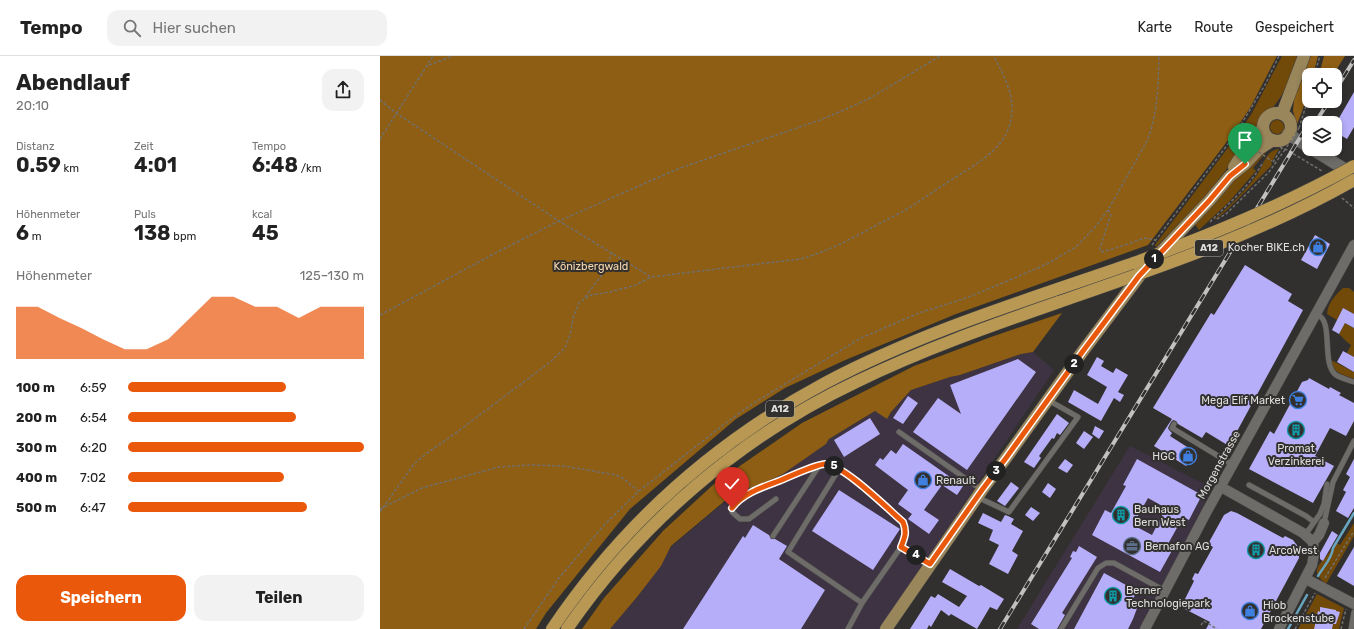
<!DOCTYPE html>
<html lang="de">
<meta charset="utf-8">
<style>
body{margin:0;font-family:Rubik,sans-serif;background:#f2f2f2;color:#222;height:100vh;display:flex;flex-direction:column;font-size:15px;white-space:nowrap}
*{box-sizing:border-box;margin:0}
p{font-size:13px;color:#767676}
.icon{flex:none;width:22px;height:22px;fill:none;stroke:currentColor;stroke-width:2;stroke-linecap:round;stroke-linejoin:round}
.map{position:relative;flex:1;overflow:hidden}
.side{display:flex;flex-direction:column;background:#fff;width:380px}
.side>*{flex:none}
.controls{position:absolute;left:922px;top:12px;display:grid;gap:8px}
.controls a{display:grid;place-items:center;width:40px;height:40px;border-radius:8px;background:#fff;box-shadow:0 2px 6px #0003;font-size:20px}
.pin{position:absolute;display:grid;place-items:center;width:34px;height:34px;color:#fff;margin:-41px -17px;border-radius:50% 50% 50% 0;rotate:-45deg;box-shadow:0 0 4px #0007}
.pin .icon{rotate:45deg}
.km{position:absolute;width:20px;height:20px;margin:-10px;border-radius:50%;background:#222;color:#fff;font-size:11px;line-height:20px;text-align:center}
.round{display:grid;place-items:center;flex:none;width:42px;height:42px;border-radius:12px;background:#f2f2f2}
.head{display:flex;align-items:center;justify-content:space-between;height:68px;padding:0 16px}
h1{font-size:22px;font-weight:700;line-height:30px}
.stats{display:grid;grid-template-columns:repeat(3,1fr);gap:6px;height:68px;padding:4px 16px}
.stats div{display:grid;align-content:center}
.stats b{font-size:20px;font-weight:700}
.stats small{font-size:11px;font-weight:400}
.stats p{font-size:11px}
.chart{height:112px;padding:8px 16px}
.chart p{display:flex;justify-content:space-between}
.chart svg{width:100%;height:72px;margin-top:4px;fill:#ea580c;opacity:.7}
.cta{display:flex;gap:8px;margin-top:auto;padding:8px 16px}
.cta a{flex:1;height:46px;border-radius:12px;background:#ea580c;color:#fff;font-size:16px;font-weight:700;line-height:46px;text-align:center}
.cta a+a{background:#f2f2f2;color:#222}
ul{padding:0 16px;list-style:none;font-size:13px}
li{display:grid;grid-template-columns:64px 48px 1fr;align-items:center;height:30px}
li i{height:10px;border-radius:5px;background:#ea580c}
header{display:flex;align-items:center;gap:24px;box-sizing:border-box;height:56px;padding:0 20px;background:#fff;border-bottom:1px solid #e0e0e0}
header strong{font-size:19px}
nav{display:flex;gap:22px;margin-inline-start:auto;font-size:14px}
.search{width:280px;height:36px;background:#f2f2f2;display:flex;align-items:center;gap:10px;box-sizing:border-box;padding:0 14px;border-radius:12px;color:#767676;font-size:15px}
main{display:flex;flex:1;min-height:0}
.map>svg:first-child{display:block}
.commercial{fill:#3e3343}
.green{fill:#714909}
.forest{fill:#8d5e13}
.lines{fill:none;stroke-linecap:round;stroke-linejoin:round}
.stream{stroke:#67a5c1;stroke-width:2.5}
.building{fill:#b6aef8;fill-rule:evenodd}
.lane-casing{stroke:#4d4b49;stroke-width:6}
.street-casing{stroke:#4d4b49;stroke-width:11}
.secondary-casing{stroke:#4d4b49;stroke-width:13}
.primary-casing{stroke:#4d4b49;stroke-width:13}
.highway-casing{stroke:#4d4b49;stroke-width:13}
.path{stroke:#716f6d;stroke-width:1.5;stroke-dasharray:3 2;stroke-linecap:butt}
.lane{stroke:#6e6c69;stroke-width:5}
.street{stroke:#6e6c69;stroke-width:10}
.secondary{stroke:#6e6c69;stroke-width:12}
.primary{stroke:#9a865b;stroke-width:12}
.highway{stroke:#b89852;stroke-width:12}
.rail-casing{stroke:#c2c1bf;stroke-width:4}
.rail{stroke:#32302e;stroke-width:2.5;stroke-dasharray:8;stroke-linecap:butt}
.highway-bridge-casing{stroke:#4d4b49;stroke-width:13;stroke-linecap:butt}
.path-bridge{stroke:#716f6d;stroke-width:1.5;stroke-dasharray:3 2;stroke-linecap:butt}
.highway-bridge{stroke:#b89852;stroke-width:12}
.route-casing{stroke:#fff;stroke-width:8}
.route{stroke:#ea580c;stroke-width:5}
.labels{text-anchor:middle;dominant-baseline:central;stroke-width:4;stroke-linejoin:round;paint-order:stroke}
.shield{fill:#32302e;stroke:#abaaa8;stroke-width:1}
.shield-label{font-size:10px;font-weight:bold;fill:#dfdedc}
.poi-label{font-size:11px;fill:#dfdedc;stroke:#32302e;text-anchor:start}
.park-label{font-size:11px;fill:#f7d7ae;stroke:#32302e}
.street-label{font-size:11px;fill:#dfdedc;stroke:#32302e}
</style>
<header>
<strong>Tempo</strong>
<div class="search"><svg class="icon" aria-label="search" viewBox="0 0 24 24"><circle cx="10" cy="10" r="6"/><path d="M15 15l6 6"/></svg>Hier suchen</div>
<nav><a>Karte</a><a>Route</a><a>Gespeichert</a></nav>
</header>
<main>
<section class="side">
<div class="head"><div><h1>Abendlauf</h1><p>20:10</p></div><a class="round"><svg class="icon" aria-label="share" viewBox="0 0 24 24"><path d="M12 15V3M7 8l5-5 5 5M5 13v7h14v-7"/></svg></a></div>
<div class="stats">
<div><p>Distanz</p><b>0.59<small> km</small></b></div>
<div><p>Zeit</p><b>4:01</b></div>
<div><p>Tempo</p><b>6:48<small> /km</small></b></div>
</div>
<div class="stats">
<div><p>Höhenmeter</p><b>6<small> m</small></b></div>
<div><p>Puls</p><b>138<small> bpm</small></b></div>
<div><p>kcal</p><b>45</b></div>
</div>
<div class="chart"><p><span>Höhenmeter</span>125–130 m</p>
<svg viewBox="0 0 160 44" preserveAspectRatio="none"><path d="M0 44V12L10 12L20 19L30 25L40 32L50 38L60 38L70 32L80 19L90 6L100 6L110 12L120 12L130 19L140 12L150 12L160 12V44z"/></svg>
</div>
<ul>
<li><b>100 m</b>6:59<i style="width:67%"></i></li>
<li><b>200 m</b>6:54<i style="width:71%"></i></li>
<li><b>300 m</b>6:20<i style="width:100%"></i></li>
<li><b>400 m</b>7:02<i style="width:66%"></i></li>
<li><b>500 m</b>6:47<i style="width:76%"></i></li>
</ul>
<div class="cta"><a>Speichern</a><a>Teilen</a></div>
</section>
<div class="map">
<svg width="974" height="573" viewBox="0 0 974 573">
<rect width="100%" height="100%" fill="#32302e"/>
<g class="commercial">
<path d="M653,296L674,314L500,573H230L257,541L280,510L291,491L354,438L386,426L403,418L446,388L449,383L496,355L507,363L511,356L531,334L570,321L580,319L641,298Z"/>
<path d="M750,390L832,432L761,573H637Z"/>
</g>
<g class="green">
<path d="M902,0H917C911,15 907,33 897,46C889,59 881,53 878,72L826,140L776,191L775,189L853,85L857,84L859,81L858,78L872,57Z"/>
<circle cx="897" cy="71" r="7"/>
<path d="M893,90V91L887,95L873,112L876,115L849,146L819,174L815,168L876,100Z"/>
<path d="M899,93L891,107L892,108L891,110L846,155L835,164V163C849,150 867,134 878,117C885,107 885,95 899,93Z"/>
<path d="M963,232H969L974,236V258L963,252L957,264L947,258C948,247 955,239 963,232Z"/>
<path d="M965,267L974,272V301L967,297L971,289L967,286L959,278Z"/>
<path d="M951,304L974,316V323C963,318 953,318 951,304Z"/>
<path d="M974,467V480L946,528C930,515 938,510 949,497C951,494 953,490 955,486L960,489Z"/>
<path d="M937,538L964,552L959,573H918Z"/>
</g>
<g class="forest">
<path d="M0,0H897L870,52L852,79L768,189L576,258L463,305L405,332L356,363L250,453L166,557L156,573H0Z"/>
<path d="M931,0H938L933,19H929C929,36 924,52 917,68L913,55L914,44Z"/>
<path d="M944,0H965L953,19H939Z"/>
<path d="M682,257L653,296L641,298L580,319L570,321L531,334L511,356L507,363L495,355L449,383L446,388L403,418L386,426L353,438L291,490L281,510L257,541L230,573H202L224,542L283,475L334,428L422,367L534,310L611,281Z"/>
</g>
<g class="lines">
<g class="stream">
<path d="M938,520C943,511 952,503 953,492L974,457"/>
<path d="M908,573L927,539"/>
</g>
</g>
<g class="building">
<path d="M974,36V71L967,83L955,76V69Z"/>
<path d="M935,179L950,188L937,213L921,204Z"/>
<path d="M865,209L912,238L908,245L923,254L849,390L826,376L822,382L798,368L796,365L793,364L791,366L788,372L789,374L792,377L790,380L815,396L806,410L774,390L792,363L773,352L831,257L834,259Z"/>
<path d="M963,252L974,258V272L965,267L959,278L952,274Z"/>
<path d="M963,295L974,301V316L957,306Z"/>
<path d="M717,301L724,305L721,310L733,317L736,312L748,319L738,336L744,339L740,346L734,342L721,365L688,346L694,334L718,348L727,331L707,319Z"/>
<path d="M638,303L656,316L587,414L533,376L558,342L581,358L570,329Z"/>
<path d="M929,322L949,333L950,331L961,337L959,339L974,347V365L966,380L950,372L935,400L954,410L933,447L869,413L890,375L894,378L922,326L928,324Z"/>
<path d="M528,340L538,347L523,368L513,362Z"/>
<path d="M677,358L689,367L680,379L677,377L674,383L672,382L659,400L661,402L654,412L644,406Z"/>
<path d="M490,362L500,378L464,401L454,384Z"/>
<path d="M715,370L724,375L719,383L712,378Z"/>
<path d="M704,375L713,381L704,393L696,387Z"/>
<path d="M523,388L583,430L577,439L562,429L544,454L559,464L549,478L528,463L532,458L518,448L528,434L495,409L500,402L503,404L511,394L516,398Z"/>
<path d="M685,403L693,409L687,417L678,412Z"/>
<path d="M757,403L822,439L809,464L803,461L788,488L794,491L780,516L712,479L725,454L731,457L746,430L743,429ZM768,442L786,452L772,479L753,469Z"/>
<path d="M974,403V452L968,462L956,455L966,436L963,434L970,421L966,418Z"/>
<path d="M631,426L639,432L625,450L617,445Z"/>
<path d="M668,427L676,433L670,442L662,436Z"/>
<path d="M459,434L520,473L493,514L432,475Z"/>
<path d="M651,451L660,457L653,465L645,459Z"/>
<path d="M851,455L857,457L903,482L905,480L913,484L919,492V502L881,573H826L830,566L801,551L814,525L812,523L815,517L818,518L833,491L828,488L844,459Z"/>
<path d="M603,457L621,466L625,459L628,460L634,463L631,468L643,475L632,495L638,499L628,518L609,508L619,489L609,484L613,474L598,467Z"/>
<path d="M373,469L389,479L391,483H395L407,490L399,503L445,534L421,573H303L363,480L365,482Z"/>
<path d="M952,475L958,479L943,505L940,503V497Z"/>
<path d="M699,490L717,501L682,557L685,559L677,573H659L651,568L692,502L690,501L693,495L696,496Z"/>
<path d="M974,491V530L957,520Z"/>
<path d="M570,513L599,530L601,529L624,543L617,554L610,551L597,573L571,558L569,560L561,554L551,571L549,569L547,573H530L551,540L555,542L558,538L579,551L587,540L562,526Z"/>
<path d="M724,517L757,535L752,545L759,547L753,563L748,573H694Z"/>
<path d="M940,551L956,554V555L960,556L956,568H953L952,573H934L938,555L940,556Z"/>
</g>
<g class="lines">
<g class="lane-casing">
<g id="lane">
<path d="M935,257C937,258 939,259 941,261C952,271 942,309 956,319C961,322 968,324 974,326"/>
<path d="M794,368L792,372L853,409"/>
<path d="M519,376L602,434"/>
<path d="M869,429L926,460L934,466"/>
<path d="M597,441L629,456L698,361L668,344"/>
<path d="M396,443L369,463H360L352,456V452L358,445L366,440L392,428L440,409H450L459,413"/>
<path d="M944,467L953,426L974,385"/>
<path d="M925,479L940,458L944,448L947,428"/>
<path d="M393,480L439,410"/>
<path d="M482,547L408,496L459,413L472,422L523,466C527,476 525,481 521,491"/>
<path d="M468,573L482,547L521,491L550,508"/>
<path d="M681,573L718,512L726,507H734L785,535"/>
<path d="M971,573L974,556"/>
</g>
</g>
<g class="street-casing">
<g id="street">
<path d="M841,431L923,477L933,486"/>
<path d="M933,486L939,479L944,467"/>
<path d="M926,523L974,548"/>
<path d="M765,573L827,455L974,189"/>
<path d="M899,573L932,509L934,498L933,486"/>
</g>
</g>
<g class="secondary-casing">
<g id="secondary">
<path d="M908,78L929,91"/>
<path d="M932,93L974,119"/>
</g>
</g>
<g class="primary-casing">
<g id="primary">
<circle cx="897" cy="71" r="14"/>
<path d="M902,58L924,0"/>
<path d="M854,111L869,88L883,72"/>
<path d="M777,200L829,145L850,120L865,108L879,93L893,84"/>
<path d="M506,573L602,434L626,402L703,295L764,214"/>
</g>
</g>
<g class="highway-casing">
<g id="highway">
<path d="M172,573C242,469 335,386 445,327C543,275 650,243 754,207"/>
<path d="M187,573C260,467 360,381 476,326C542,294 610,270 679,246"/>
</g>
</g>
<g class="path">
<path d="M49,9L73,0"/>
<path d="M934,19L940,0"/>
<path d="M0,44L16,57L179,165L271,221L420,203C443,197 463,187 484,176C498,168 513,161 527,153C541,144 554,135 568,126C588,113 614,100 626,78C640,49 627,26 614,0"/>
<path d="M919,72L929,40"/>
<path d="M854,80L858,82"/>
<path d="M0,83L53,0"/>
<path d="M900,91L907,94L942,115"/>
<path d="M893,106L902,92"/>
<path d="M962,142L974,152"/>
<path d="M728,154L731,158L720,192L721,196L733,193L765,182L775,184"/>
<path d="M837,163L846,158L889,116L904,95"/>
<path d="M830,166C849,147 871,129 883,106"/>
<path d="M772,189L854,80L885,29L899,0"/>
<path d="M205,241L224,216L232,197"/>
<path d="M0,259L125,192L179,165L300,112L440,64L464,54L492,41L560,0"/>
<path d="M0,453L42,432L119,411L150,409L184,410L236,419L244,423L258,435"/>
<path d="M0,456L34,408L47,397L73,379L169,307L185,292L190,279L193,262L199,247L204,243L211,239L230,236L256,229L271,221"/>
<path d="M945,522L974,475"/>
<path d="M821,569L824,565L837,573"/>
<path d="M144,573L179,522L225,468L259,435L347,366L372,348L481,282L539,257L586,242L630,224L667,208L696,191L716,170L728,154L767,85C778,57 778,29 779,0"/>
<path d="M915,573L935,537"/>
<path d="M961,573L966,553"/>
</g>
<use href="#lane" class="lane"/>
<use href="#street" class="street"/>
<use href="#secondary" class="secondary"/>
<use href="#primary" class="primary"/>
<use href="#highway" class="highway"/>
<g class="rail-casing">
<g id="rail">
<path d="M955,35L974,4"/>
<path d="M935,67L949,45"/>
<path d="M620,573L929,67"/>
</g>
</g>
<use href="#rail" class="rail"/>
<g class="highway-bridge-casing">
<g id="highway-bridge">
<path d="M754,207C830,179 904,149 974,110"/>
<path d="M679,246C780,211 881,177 974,124"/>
</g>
</g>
<g class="path-bridge">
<path d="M858,82L892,105"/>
<path d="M904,95L919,72"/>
</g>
<use href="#highway-bridge" class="highway-bridge"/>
</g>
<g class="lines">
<g class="route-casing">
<path id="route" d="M352,452C363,437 383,431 399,425C411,420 434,409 445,408C463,408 509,454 523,466C527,476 525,481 521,491L550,508L602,434L626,402L703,295L759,220L829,145L850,120L865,108"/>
</g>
<use href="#route" class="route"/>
</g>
<defs>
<g id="shop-ring" transform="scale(0.9)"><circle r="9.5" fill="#32302e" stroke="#3f7fe0" stroke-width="1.5"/><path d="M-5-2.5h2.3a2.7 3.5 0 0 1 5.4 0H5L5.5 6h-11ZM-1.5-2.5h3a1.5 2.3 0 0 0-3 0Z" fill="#3f7fe0"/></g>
<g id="supermarket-ring" transform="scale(0.9)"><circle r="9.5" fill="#32302e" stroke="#3f7fe0" stroke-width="1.5"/><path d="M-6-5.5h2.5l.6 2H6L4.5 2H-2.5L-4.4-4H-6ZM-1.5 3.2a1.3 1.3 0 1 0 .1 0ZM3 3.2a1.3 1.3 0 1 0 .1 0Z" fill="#3f7fe0"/></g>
<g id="building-ring" transform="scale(0.9)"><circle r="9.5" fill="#32302e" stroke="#0f9aa8" stroke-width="1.5"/><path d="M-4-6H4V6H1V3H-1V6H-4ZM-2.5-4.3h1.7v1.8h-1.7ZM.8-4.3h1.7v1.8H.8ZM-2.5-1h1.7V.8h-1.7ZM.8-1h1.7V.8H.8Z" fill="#0f9aa8"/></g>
<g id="office-ring" transform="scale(0.9)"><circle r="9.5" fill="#32302e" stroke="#5c6f8a" stroke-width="1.5"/><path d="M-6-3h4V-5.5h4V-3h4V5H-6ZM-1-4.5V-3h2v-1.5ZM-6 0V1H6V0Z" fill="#5c6f8a"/></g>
</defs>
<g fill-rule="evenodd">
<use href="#shop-ring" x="938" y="191"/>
<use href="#supermarket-ring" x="918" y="344"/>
<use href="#building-ring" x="916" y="374"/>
<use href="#shop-ring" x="808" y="400"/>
<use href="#shop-ring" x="543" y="424"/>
<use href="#building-ring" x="741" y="459"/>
<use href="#office-ring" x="752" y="490"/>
<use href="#building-ring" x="876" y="494"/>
<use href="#building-ring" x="733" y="540"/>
<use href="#shop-ring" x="870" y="555"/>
</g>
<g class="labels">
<g class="shield">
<rect x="815" y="184" width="28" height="16" rx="3"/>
<rect x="386" y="345" width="28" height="16" rx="3"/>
</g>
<g class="shield-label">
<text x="829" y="192">A12</text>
<text x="400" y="353">A12</text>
</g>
<g class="poi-label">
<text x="925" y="191" text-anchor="end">Kocher BIKE.ch</text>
<text x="905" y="344" text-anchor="end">Mega Elif Market</text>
<text x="916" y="392" text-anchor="middle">Promat<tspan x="916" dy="13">Verzinkerei</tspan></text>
<text x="795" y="400" text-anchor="end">HGC</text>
<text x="556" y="424">Renault</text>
<text x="754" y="453">Bauhaus<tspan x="754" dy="13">Bern West</tspan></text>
<text x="765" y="490">Bernafon AG</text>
<text x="889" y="494">ArcoWest</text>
<text x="746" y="534">Berner<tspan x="746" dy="13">Technologiepark</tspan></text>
<text x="883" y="549">Hiob<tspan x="883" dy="13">Brockenstube</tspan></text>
</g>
<g class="park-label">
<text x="211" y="210">Könizbergwald</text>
</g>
<g class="street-label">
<text transform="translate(839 409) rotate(-61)">Morgenstrasse</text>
</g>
</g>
</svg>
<div class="controls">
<a><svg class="icon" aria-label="locate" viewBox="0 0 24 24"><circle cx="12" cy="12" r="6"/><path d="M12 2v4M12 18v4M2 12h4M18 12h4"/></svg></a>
<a><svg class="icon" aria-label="layers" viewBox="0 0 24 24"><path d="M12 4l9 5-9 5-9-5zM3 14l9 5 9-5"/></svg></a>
</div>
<div class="pin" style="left:865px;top:108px;background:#1e9e55"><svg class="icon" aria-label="arrive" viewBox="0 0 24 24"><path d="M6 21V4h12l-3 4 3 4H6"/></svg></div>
<div class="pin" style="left:352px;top:452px;background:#d93025"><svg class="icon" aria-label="check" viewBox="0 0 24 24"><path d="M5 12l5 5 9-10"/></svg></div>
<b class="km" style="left:774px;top:203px">1</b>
<b class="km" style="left:694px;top:308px">2</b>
<b class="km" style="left:616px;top:415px">3</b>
<b class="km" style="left:536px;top:499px">4</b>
<b class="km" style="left:454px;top:410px">5</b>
</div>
</main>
